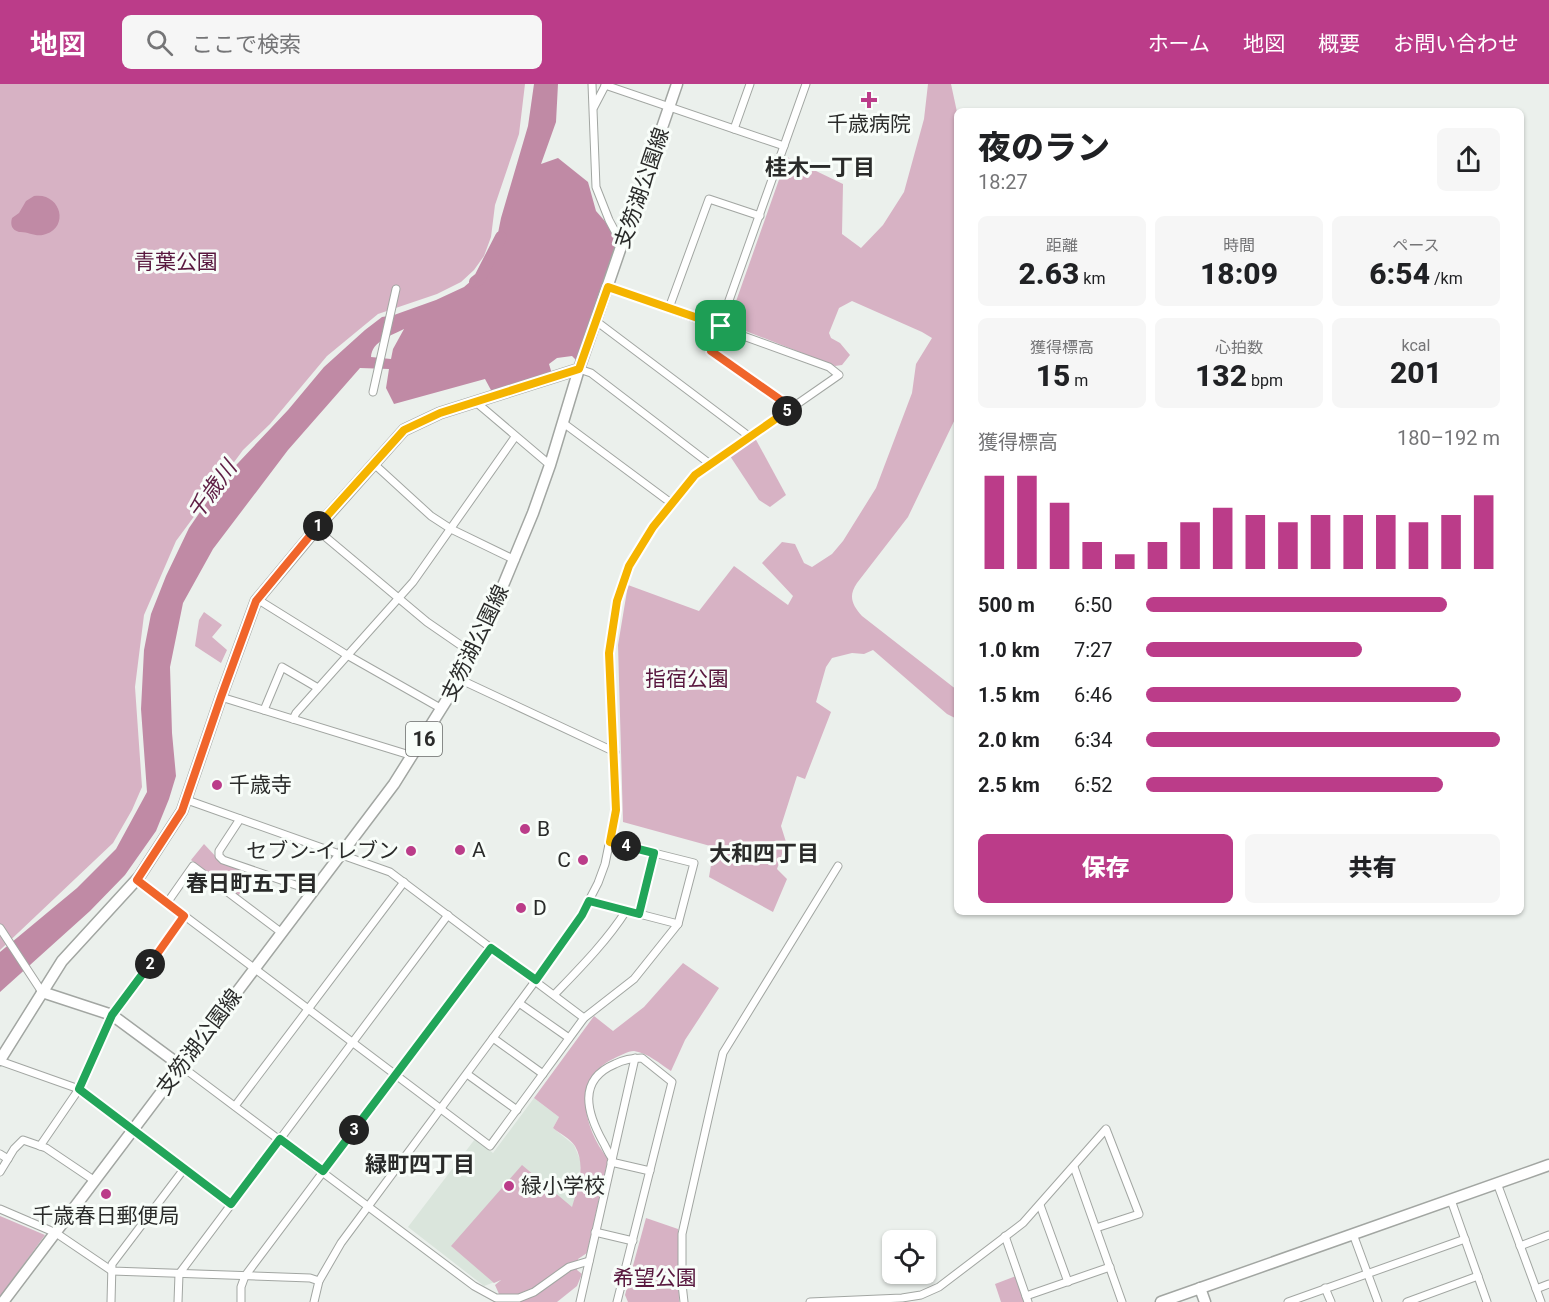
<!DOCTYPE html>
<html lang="ja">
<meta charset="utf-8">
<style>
body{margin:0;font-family:Roboto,"Noto Sans JP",sans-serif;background:#f6f6f6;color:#202124;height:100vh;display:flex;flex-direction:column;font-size:22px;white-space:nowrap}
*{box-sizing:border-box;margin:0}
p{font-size:20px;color:#757577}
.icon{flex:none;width:33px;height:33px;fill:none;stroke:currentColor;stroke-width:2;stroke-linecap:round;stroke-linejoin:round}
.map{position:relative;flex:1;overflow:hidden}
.panel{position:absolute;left:954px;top:24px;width:570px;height:807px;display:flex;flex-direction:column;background:#fff;border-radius:9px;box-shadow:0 2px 4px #0004}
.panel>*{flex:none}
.tools{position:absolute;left:882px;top:1146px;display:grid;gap:12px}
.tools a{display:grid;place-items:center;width:54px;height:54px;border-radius:9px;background:#fff;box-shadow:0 2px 4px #0004;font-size:30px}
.pin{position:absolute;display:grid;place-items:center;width:51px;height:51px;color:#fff;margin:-26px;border-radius:12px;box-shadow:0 3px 9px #0006}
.km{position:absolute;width:30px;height:30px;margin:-15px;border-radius:50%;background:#222;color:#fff;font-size:16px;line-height:30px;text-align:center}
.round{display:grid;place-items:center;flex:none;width:63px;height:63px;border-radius:9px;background:#f6f6f6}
.summary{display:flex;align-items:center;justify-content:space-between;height:102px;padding:0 24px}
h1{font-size:33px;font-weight:800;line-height:45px}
.figures{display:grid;grid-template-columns:repeat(3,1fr);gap:9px;height:102px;padding:6px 24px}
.figures div{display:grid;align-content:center;border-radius:9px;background:#f6f6f6;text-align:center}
.figures b{font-size:30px;font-weight:800}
.figures small{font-size:16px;font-weight:400}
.figures p{font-size:16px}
.chart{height:168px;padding:12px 24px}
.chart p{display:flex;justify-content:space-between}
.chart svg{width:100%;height:108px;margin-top:6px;stroke:#bb3c89;stroke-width:6}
.primary-button{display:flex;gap:12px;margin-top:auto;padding:12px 24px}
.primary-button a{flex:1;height:69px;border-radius:9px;background:#bb3c89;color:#fff;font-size:24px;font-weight:800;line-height:69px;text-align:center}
.primary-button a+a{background:#f6f6f6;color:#202124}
ul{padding:0 24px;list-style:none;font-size:20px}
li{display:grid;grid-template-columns:96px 72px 1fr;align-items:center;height:45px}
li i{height:15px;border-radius:8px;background:#bb3c89}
header{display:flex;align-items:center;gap:36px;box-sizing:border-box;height:84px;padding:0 30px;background:#bb3c89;color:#fff}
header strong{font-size:28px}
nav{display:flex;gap:33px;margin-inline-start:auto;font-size:21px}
.search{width:420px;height:54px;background:#f6f6f6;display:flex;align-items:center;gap:15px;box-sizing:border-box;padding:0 21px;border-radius:9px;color:#757577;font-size:22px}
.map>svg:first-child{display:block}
.built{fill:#dae5dc}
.green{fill:#d7b2c4}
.water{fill:#c08aa5;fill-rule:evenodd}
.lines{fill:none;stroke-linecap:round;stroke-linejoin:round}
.river{stroke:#c08aa5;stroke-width:12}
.street-casing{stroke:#a2a6a2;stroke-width:9}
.secondary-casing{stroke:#a2a6a2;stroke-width:13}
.primary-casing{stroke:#a2a6a2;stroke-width:13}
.street{stroke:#fff;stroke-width:7}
.secondary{stroke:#fff;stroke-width:10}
.primary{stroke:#fff;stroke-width:10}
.split-1-casing{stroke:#fff;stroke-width:12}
.split-2-casing{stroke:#fff;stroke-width:12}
.split-3-casing{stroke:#fff;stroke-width:12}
.split-4-casing{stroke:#fff;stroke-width:12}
.split-5-casing{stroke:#fff;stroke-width:12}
.split-6-casing{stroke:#fff;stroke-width:12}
.split-1{stroke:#f5b400;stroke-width:8}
.split-2{stroke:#f0652b;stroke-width:8}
.split-3{stroke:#22a559;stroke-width:8}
.split-4{stroke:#22a559;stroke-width:8}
.split-5{stroke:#f5b400;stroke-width:8}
.split-6{stroke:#f0652b;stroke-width:8}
.poi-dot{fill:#bb3c89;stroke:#f8fdf9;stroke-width:2}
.labels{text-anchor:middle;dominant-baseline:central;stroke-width:6;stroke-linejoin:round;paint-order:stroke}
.shield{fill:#f8fdf9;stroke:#686a68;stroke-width:1.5}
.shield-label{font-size:20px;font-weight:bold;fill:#2a2b2a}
.poi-label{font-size:21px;fill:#2a2b2a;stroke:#f8fdf9;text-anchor:start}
.street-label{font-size:21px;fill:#2a2b2a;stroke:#f8fdf9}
.park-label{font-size:21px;fill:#58173e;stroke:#f8fdf9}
.neighbourhood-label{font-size:22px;font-weight:bold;fill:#2a2b2a;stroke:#f8fdf9}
.water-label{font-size:22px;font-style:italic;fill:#602046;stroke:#f8fdf9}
</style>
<header>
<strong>地図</strong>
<div class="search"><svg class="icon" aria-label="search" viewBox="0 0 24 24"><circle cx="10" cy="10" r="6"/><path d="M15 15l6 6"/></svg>ここで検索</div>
<nav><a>ホーム</a><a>地図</a><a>概要</a><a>お問い合わせ</a></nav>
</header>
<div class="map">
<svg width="1549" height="1218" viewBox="0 0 1549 1218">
<rect width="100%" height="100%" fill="#ebf0ec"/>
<path class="built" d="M534,1014L559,1033L553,1044L574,1061L581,1078L577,1109L567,1139L520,1189L484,1202L408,1143L475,1055L493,1069Z"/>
<g class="green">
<path d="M0,0H525L519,50L495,121L491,153L484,172L474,186L461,198L437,210L378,230L327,272L270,340L243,366L176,457L144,531L135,603L142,703L132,726L113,759L0,866Z"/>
<path d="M928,0H951L957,28V331L908,433L857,499C848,512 852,521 862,532L957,606V635L947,630L873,566L864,570L852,569L832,574L826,583L816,618L831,628L805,695L797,692L781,742L786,758L777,785L787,795L773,828L709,793L714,763L623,738L618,561L628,501L699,527L734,482L788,521L793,512L762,479L782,458L795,460L804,479L812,483L832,470L843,457L876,404L912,309L916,280L932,254L922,248L852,217L839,224L829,249L831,254L840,259L850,271L842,281L835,282L728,240L787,73L843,100L842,150L861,164L883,141L904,108L924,35Z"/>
<path d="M755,354L786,411L770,423L759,416L730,372Z"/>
<path d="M204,528L222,541L212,553L227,566L221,579L195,562L199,536Z"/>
<path d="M204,760L219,776L253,790L238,812L191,776Z"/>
<path d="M683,879L719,904L685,956L671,987C660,980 648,969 634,967C628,967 619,972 613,975C571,995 584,1045 608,1075L587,1169L578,1175L577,1186L582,1190L577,1202L557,1218H498L499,1210L495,1201L501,1196L494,1199L451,1162L522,1081L572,1123C578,1104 586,1081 575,1062C571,1055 559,1049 553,1044L559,1033L534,1014L594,932L613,947L644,923Z"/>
<path d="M0,1132L45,1151L0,1213Z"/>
<path d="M646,1134L678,1145L679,1218H628L625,1211Z"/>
<path d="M1016,1192L1025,1218H1001L995,1200Z"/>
</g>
<g class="water">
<path d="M534,0H558L556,38L541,80L558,74L588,98L596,127L610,143L617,162L576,276L572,272L557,274L549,280L552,290L492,308L485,295L394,320L386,304L389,285L360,284L288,366L213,465L183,519L170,583L172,649L176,692L169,715L156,747L125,791L90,827L0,908V868L77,804L116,765L147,708L141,625L144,566L151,530L166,492L189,444L222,396L288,326L324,283L365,246L382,233L394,231L436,216L464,203L492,179L501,134L528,42ZM404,245L393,265L391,275L371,273C372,257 391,252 404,245Z"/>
<path d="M34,112C60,108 70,142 46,150C36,154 28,147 19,148C12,146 10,141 12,134L19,129L26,117Z"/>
</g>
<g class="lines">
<path class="river" d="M475,198L480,194L501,153"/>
<g class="street-casing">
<g id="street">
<path d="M592,0L596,103L609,136L617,151L625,153"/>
<path d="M605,1L784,62"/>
<path d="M594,23L606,0"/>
<path d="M734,45L750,0"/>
<path d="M669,224L709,115L760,132"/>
<path d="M596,237L750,353"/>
<path d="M579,285L591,289L710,380"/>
<path d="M373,308L396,205"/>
<path d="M477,319L550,381"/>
<path d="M792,324L711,267L806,0"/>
<path d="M562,338L671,419"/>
<path d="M373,379L431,432L451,445L515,476"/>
<path d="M316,445L427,538L472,569"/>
<path d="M257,515L347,571L442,625"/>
<path d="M459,595L615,668"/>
<path d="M221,613L413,672"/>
<path d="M264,626L282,583L318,604"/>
<path d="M293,635L296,629L413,498L515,353"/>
<path d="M187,716L390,788L584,934"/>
<path d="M240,735L219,767V772L223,776L313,807"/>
<path d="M137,796L490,1062L584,934L634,895L678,840L694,779L610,758"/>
<path d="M589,817L678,840"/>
<path d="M167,819L193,782L282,849"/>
<path d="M639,830L654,769"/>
<path d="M0,844L42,908"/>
<path d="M555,910C580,884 606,858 626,827"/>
<path d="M519,919L569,954"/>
<path d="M493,954L543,990"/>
<path d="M0,977L79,1005L231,1120"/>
<path d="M181,982L474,1202L496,1214H519L534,1208L569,1183L589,1177"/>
<path d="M467,990L517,1026"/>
<path d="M235,1022L404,798"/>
<path d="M40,1062L79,1005L112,931L184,832"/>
<path d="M0,1070L8,1075"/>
<path d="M612,1074C608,1069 606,1063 603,1058C587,1029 577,996 615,980C623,976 633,974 642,974L672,998L617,1218"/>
<path d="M611,1078L650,1087"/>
<path d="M1074,1083L1122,1218"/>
<path d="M0,1088L14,1065L23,1056L46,1064L95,1097"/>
<path d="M1497,1099L1541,1218"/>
<path d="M1451,1116L1487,1218"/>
<path d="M1040,1121L1068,1198"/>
<path d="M0,1125L56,1149L112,1187L310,1194L319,1197"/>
<path d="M595,1148L633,1157"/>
<path d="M1353,1150L1378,1218"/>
<path d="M1005,1152L1028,1218"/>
<path d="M1520,1162L1549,1151"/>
<path d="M1325,1204L1331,1218"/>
<path d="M1536,1205L1549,1200"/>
<path d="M1026,1212L1110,1183"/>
<path d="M111,1218L112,1180L184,1085"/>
<path d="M178,1218L179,1190L448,831"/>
<path d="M241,1218V1203L245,1192L491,864"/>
<path d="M314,1218L319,1197L341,1159L536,896L582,830L598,799L605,780L616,726L610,569L617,517L629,482L653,443L695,391L839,291L829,283L608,203"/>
<path d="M580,1218L635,974"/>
<path d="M684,1218L682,1200V1150L723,969L838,782"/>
<path d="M810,1218L902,1214L921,1211L939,1203L1023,1139L1106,1045L1139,1130L1096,1144"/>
<path d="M1288,1218L1465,1155"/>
<path d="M1407,1218L1478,1192"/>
</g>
</g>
<g class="secondary-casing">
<g id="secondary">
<path d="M42,908L112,931L181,982"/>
<path d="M0,976L62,877L139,793L182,727L221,613L256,517L316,445L404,346L440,329L579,285"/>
<path d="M1200,1204L1205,1218"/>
<path d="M1161,1218L1549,1081"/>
</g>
</g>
<g class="primary-casing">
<path id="primary" d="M3,1218L394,700L456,601L492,528L533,429L550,381L579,285L677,0"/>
</g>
<use href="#street" class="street"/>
<use href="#secondary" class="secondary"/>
<use href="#primary" class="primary"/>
</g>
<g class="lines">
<g class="split-1-casing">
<path id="split-1" d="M318,442L404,346L440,329L579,285L608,203L721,242"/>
</g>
<g class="split-2-casing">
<path id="split-2" d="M150,880L184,832L137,796L182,727L221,613L256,517L318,442"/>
</g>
<g class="split-3-casing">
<path id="split-3" d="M150,880L112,931L79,1005L231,1120L280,1055L323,1087L354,1046"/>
</g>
<g class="split-4-casing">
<path id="split-4" d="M354,1046L491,864L536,896L582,831L589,817L639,830L654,769L626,762"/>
</g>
<g class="split-5-casing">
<path id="split-5" d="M626,762L610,758L616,726L609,569L617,517L629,482L653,443L695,391L787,327"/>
</g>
<g class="split-6-casing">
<path id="split-6" d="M721,242L711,267L792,324L787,327"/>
</g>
<use href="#split-1" class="split-1"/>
<use href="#split-2" class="split-2"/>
<use href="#split-3" class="split-3"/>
<use href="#split-4" class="split-4"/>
<use href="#split-5" class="split-5"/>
<use href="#split-6" class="split-6"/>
</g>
<g class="poi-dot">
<path d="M866 7h6v6h6v6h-6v6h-6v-6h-6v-6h6z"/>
<circle cx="217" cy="701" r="6"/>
<circle cx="525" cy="745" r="6"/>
<circle cx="460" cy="766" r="6"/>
<circle cx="411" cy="767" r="6"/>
<circle cx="583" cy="776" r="6"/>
<circle cx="521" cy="824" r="6"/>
<circle cx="509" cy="1102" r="6"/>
<circle cx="106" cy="1110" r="6"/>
</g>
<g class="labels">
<rect class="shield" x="406" y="638" width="36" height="34" rx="4.5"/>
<g class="shield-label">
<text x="424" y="655">16</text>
</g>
<g class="poi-label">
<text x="869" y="40" text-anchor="middle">千歳病院</text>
<text x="229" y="701">千歳寺</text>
<text x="537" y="745">B</text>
<text x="472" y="766">A</text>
<text x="399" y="767" text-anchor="end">セブン-イレブン</text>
<text x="571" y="776" text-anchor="end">C</text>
<text x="533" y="824">D</text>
<text x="521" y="1102">緑小学校</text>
<text x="106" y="1132" text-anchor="middle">千歳春日郵便局</text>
</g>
<g class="street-label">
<text transform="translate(642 104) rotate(-71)">支笏湖公園線</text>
<text transform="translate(475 559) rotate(-64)">支笏湖公園線</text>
<text transform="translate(199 958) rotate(-53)">支笏湖公園線</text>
</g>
<g class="park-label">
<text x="176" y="178">青葉公園</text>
<text x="687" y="595">指宿公園</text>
<text x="655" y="1194">希望公園</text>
</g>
<g class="neighbourhood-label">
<text x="820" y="83">桂木一丁目</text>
<text x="764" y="769">大和四丁目</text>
<text x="252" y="799">春日町五丁目</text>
<text x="420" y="1080">緑町四丁目</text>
</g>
<g class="water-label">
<text transform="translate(212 406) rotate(-54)">千歳川</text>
</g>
</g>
</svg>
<div class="tools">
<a><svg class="icon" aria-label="locate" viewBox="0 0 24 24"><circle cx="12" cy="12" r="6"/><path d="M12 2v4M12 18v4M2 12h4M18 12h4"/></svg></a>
</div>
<div class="pin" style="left:721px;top:242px;background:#1e9e55"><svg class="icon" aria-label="arrive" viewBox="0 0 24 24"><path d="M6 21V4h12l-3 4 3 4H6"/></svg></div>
<b class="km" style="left:318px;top:442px">1</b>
<b class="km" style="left:150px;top:880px">2</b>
<b class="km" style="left:354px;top:1046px">3</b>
<b class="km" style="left:626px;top:762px">4</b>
<b class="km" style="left:787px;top:327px">5</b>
<section class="panel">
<div class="summary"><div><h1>夜のラン</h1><p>18:27</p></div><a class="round"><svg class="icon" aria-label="share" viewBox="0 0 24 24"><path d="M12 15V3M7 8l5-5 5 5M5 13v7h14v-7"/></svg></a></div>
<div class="figures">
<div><p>距離</p><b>2.63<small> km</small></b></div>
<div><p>時間</p><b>18:09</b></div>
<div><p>ペース</p><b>6:54<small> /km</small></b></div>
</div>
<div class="figures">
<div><p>獲得標高</p><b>15<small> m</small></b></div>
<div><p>心拍数</p><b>132<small> bpm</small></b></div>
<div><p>kcal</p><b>201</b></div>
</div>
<div class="chart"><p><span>獲得標高</span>180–192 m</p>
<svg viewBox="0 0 160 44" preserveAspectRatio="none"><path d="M5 44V6M15 44V6M25 44V17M35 44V33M45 44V38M55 44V33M65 44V25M75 44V19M85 44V22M95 44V25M105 44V22M115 44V22M125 44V22M135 44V25M145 44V22M155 44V14"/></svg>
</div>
<ul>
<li><b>500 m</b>6:50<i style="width:85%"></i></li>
<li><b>1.0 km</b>7:27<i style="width:61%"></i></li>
<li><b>1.5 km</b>6:46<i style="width:89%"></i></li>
<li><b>2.0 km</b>6:34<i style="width:100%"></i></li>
<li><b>2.5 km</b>6:52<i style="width:84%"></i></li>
</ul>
<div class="primary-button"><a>保存</a><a>共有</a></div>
</section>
</div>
